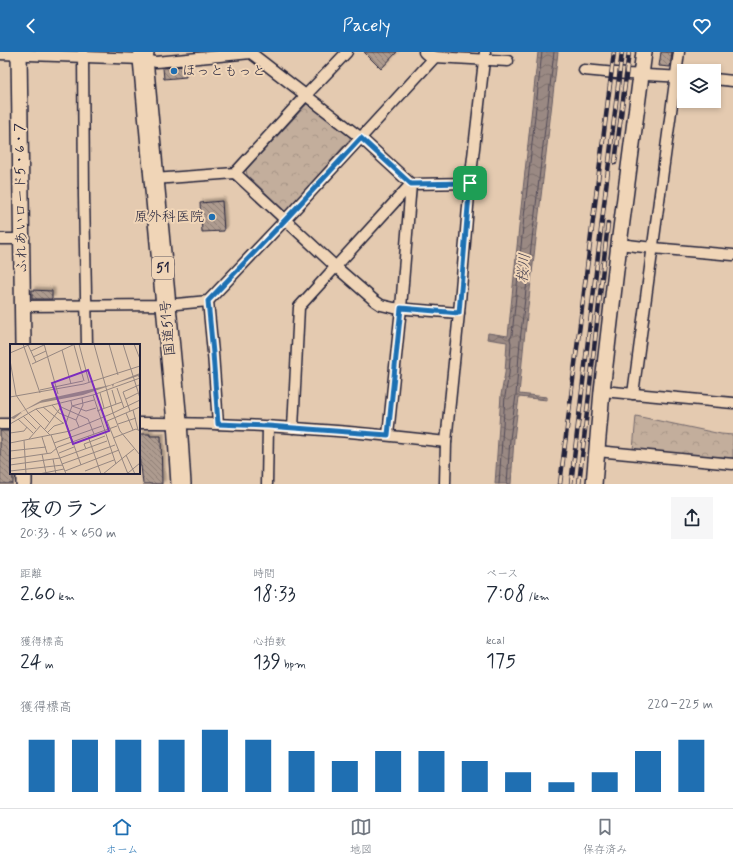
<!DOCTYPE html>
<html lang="ja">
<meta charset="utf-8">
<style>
body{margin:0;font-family:Mynerve,"Klee One",sans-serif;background:#f6f6f7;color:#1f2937;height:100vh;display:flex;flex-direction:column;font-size:15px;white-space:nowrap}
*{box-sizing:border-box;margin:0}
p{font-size:13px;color:#747a83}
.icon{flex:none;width:22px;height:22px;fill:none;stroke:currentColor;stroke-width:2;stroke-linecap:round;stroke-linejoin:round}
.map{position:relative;height:432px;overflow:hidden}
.side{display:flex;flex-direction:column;background:#fff;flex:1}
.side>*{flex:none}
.fabs{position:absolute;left:677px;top:12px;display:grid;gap:8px}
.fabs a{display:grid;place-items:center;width:44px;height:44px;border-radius:0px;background:#fff;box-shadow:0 2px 6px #0003;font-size:20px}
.pin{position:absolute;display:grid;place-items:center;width:34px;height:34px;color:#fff;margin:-17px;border-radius:8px;box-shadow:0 2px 6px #0006}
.round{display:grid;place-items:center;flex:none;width:42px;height:42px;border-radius:0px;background:#f6f6f7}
.overview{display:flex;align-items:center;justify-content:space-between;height:68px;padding:0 20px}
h1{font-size:22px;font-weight:600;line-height:30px}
.figures{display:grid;grid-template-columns:repeat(3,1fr);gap:6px;height:68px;padding:4px 20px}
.figures div{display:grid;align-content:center}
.figures b{font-size:20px;font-weight:600}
.figures small{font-size:11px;font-weight:400}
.figures p{font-size:11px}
.chart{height:112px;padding:8px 20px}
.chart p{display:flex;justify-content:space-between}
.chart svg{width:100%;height:72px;margin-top:4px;stroke:#1f6fb2;stroke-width:6}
header{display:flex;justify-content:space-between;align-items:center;height:52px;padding:0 20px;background:#1f6fb2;color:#fff;font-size:18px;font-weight:600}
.tabs{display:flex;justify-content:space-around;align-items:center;height:56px;border-top:1px solid #e0e1e3;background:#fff;font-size:11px;color:#747a83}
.tabs a{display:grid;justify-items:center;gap:2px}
.tabs .active{color:#1f6fb2}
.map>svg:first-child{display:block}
.park{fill:url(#park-crowns);stroke:#72686c}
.water{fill:url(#water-waves);stroke:#6a6066}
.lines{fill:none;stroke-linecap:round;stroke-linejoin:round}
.shore{stroke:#524b58;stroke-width:1}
.building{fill:url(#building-back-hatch);stroke:#22223b;filter:url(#shadow)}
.street-casing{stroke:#22223b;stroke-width:13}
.secondary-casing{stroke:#22223b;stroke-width:18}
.highway-casing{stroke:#22223b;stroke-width:22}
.street{stroke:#f0d5b7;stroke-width:10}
.secondary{stroke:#f0d5b7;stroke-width:15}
.highway{stroke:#f0d5b7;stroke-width:19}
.rail-casing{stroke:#22223b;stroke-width:4.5}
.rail{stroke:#f0d5b7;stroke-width:3;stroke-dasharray:9;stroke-linecap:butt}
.route-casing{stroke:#fff;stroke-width:8}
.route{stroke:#1f6fb2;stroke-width:5}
.poi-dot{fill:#1f6fb2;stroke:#f0d5b7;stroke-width:1.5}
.labels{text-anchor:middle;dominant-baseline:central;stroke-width:4;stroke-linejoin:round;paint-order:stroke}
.shield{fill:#f0d5b7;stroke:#605860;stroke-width:1}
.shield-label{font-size:13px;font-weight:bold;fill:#22223b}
.poi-label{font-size:14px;fill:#22223b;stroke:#f0d5b7;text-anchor:start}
.street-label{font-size:14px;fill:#22223b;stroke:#f0d5b7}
.water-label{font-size:15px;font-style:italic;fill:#464151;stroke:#f0d5b7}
.inset-road{fill:none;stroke:#968781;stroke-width:1}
.view{fill:#7b2cbf;fill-opacity:0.15;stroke:#7b2cbf;stroke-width:2}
.inset-edge{fill:none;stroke:#22223b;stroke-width:2}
</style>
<header><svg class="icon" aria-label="back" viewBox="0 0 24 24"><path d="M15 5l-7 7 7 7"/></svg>Pacely<svg class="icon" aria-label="heart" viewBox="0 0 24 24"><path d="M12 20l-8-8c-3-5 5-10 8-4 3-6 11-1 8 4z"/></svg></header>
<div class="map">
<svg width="733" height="432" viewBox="0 0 733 432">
<defs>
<pattern id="park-crowns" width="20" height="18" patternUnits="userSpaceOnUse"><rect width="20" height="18" fill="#c3ae9c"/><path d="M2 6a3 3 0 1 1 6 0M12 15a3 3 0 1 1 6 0" fill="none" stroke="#a79587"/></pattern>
<pattern id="water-waves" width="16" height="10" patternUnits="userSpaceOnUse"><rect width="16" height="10" fill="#9a8983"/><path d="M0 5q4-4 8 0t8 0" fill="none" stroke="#7d706c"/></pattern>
<pattern id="building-back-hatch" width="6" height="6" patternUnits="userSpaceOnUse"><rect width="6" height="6" fill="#ae9b8f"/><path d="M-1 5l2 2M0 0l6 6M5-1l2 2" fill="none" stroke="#8d7e76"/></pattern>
<filter id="shadow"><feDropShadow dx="3" dy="-3" stdDeviation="1" flood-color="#0004"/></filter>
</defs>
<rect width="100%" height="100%" fill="#e4cab0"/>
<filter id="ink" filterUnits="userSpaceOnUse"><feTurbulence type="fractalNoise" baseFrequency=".025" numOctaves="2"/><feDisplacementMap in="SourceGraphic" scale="8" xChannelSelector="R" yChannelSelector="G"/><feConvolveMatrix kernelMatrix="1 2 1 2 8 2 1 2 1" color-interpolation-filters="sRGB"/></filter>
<g filter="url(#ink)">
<g class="park">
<path d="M307,52H310L350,82V87L286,160L247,123L246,118Z"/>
<path d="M636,364L721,382L733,383V406L633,398Z"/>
</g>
<path class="water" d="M538,0H558L524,289L519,342L547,345V348L519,345L514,387L511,432H495L501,343L505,321L507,290L487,287L488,281L508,284L520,165Z"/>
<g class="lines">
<g class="shore">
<path d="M499,432L505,344L509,322L511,291L510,287L512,283L524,165L542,0"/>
<path d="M507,432L510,387L516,343L520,289L554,0"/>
</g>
</g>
<g class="building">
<path d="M364,0H397L381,17Z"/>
<path d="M661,0H672L670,15L659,14Z"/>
<path d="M185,14L186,25L164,27L163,16Z"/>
<path d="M222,149L224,179L202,180L200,151Z"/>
<path d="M32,238L52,239V247H32Z"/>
<path d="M0,379H11V421H13V432H0Z"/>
<path d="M140,382H150V384H161L162,432H143L141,414H140L139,385H140Z"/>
</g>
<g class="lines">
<g class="street-casing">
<g id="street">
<path d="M83,0L84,144L87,293"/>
<path d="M424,0L426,2L435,5"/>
<path d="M0,2L143,7L156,10L251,1L361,86L411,132L401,256L388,383"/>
<path d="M584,18L627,22L684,25"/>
<path d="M714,27L733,29"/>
<path d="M235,121L336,215L375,249L381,253L394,256L459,261"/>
<path d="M154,127L235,121L306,43L347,0"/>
<path d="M0,187H22"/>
<path d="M619,192L653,196L733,203"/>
<path d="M208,249L213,301L218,372"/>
<path d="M23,254L166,253L208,249L286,167L435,5L508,9"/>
<path d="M602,339L733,351"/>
<path d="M633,342L679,0"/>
<path d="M139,371C242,370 344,378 446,390"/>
<path d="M0,372H11"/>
<path d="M293,376L299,255L411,132L470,131"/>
<path d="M597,399L733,412"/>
<path d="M267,432L268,374"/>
<path d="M445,432L446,390L459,261L470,131L485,0"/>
</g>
</g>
<g class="secondary-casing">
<g id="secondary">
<path d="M19,0L23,293"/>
<path d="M24,421V432"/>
<path d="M594,432L602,339L619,192L644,0"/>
</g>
</g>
<g class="highway-casing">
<path id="highway" d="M144,0L143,7L154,127L177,370L181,432"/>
</g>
<use href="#street" class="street"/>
<use href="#secondary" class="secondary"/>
<use href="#highway" class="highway"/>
<g class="rail-casing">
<g id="rail">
<path d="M615,111L629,0"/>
<path d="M560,432L614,0"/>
<path d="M571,432L622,0"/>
<path d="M579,432L608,171"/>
</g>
</g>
<use href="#rail" class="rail"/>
</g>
</g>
<g class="lines" filter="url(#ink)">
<g class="route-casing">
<path id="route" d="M361,86L411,132L470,131L459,261L401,256L388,383L268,374L218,372L213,301L208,249L286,167Z"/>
</g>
<use href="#route" class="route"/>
</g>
<g class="poi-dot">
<circle cx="174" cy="19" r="4"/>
<circle cx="212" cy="165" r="4"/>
</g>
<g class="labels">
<rect class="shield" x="152" y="205" width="22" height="22" rx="3"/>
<g class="shield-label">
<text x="163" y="216">51</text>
</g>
<g class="poi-label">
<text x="182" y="19">ほっともっと</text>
<text x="204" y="165" text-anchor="end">原外科医院</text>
</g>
<g class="street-label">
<text transform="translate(21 146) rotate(-91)">ふれあいロード5・6・7</text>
<text transform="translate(168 276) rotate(-95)">国道51号</text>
</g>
<g class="water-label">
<text transform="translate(524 216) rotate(-84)">桜川</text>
</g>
</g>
<g transform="translate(10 292)">
<rect width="130" height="130" fill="#e4cab0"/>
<path d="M130,29L129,34L128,32L104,40L103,43L102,41L73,51L30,59L11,68L12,71L11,69L4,75L0,74L32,56L100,41Z" fill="#9a8983"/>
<path class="inset-road" d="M13,0L30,49M34,0L48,50M69,0L79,38M84,0L103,69M99,0L108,31M113,0L130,54M124,0L130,15M18,1L26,18M64,1L74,37M52,6L61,40M21,7L34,1M0,9L21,0M23,13L36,7M0,16L6,51L18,69L40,91M22,20L65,0M107,44L114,64M30,46L73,37M102,46L106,60M90,49L94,64M83,51L106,120M0,53L74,40L130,22M116,55L128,49M49,57L51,63L78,75L84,90M61,57L62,62L76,67L86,64M42,61L49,69L66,76L69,83M33,63L53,79M26,65L40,79M123,66L128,86M87,67L112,58M120,67L113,48L129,41L130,44M103,69L130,56M116,69L123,86M13,72L26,85M8,75L23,89M66,76L73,61L72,54M0,80L26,65L83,51L130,34M108,80L126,74M35,85L51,63M38,88L44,82L54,79M0,89L14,87L17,83M41,91L56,130M78,92L91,130M32,93L37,109M103,94L126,85L130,87M19,95L31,81M14,96L16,130M0,99L60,87L103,69L110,87L130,111M44,99L92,82M76,105L74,100L95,92M0,107L36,103M49,109L64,103M32,110L36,129M116,111L125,130M0,115L41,109L48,103L107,82M43,115L46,130M52,120L105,101M0,121L50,114L97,97M71,121L56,79L62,62L84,56M0,127L53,121M55,127L109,106M75,127L104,116M118,129L130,119M29,130L54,125M93,130L124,105M118,130L97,77L130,63"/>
<path class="view" d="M78,26L99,87L63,100L42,39Z"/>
<rect width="130" height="130" class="inset-edge"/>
</g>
</svg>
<div class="fabs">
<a><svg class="icon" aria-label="layers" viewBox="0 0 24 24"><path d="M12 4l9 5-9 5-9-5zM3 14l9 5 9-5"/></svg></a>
</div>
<div class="pin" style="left:470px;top:131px;background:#1e9e55"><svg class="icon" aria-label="arrive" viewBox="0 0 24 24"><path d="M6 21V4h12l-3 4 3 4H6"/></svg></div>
</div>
<section class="side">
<div class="overview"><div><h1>夜のラン</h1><p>20:33 · 4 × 650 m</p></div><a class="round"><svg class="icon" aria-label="share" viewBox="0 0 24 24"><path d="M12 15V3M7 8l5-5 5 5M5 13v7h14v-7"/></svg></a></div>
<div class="figures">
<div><p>距離</p><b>2.60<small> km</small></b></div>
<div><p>時間</p><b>18:33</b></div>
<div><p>ペース</p><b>7:08<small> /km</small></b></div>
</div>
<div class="figures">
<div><p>獲得標高</p><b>24<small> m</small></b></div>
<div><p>心拍数</p><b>139<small> bpm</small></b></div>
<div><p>kcal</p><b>175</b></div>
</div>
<div class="chart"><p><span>獲得標高</span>220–225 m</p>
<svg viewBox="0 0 160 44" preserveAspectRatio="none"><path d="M5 44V12M15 44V12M25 44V12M35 44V12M45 44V6M55 44V12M65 44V19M75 44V25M85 44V19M95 44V19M105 44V25M115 44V32M125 44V38M135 44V32M145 44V19M155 44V12"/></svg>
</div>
</section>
<nav class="tabs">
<a class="active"><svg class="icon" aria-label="home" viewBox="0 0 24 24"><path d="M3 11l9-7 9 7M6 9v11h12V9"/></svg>ホーム</a>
<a><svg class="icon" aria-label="map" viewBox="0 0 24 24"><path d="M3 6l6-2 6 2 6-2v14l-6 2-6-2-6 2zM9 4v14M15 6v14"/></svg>地図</a>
<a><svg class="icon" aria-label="saved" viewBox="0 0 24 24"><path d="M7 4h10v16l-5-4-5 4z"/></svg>保存済み</a>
</nav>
